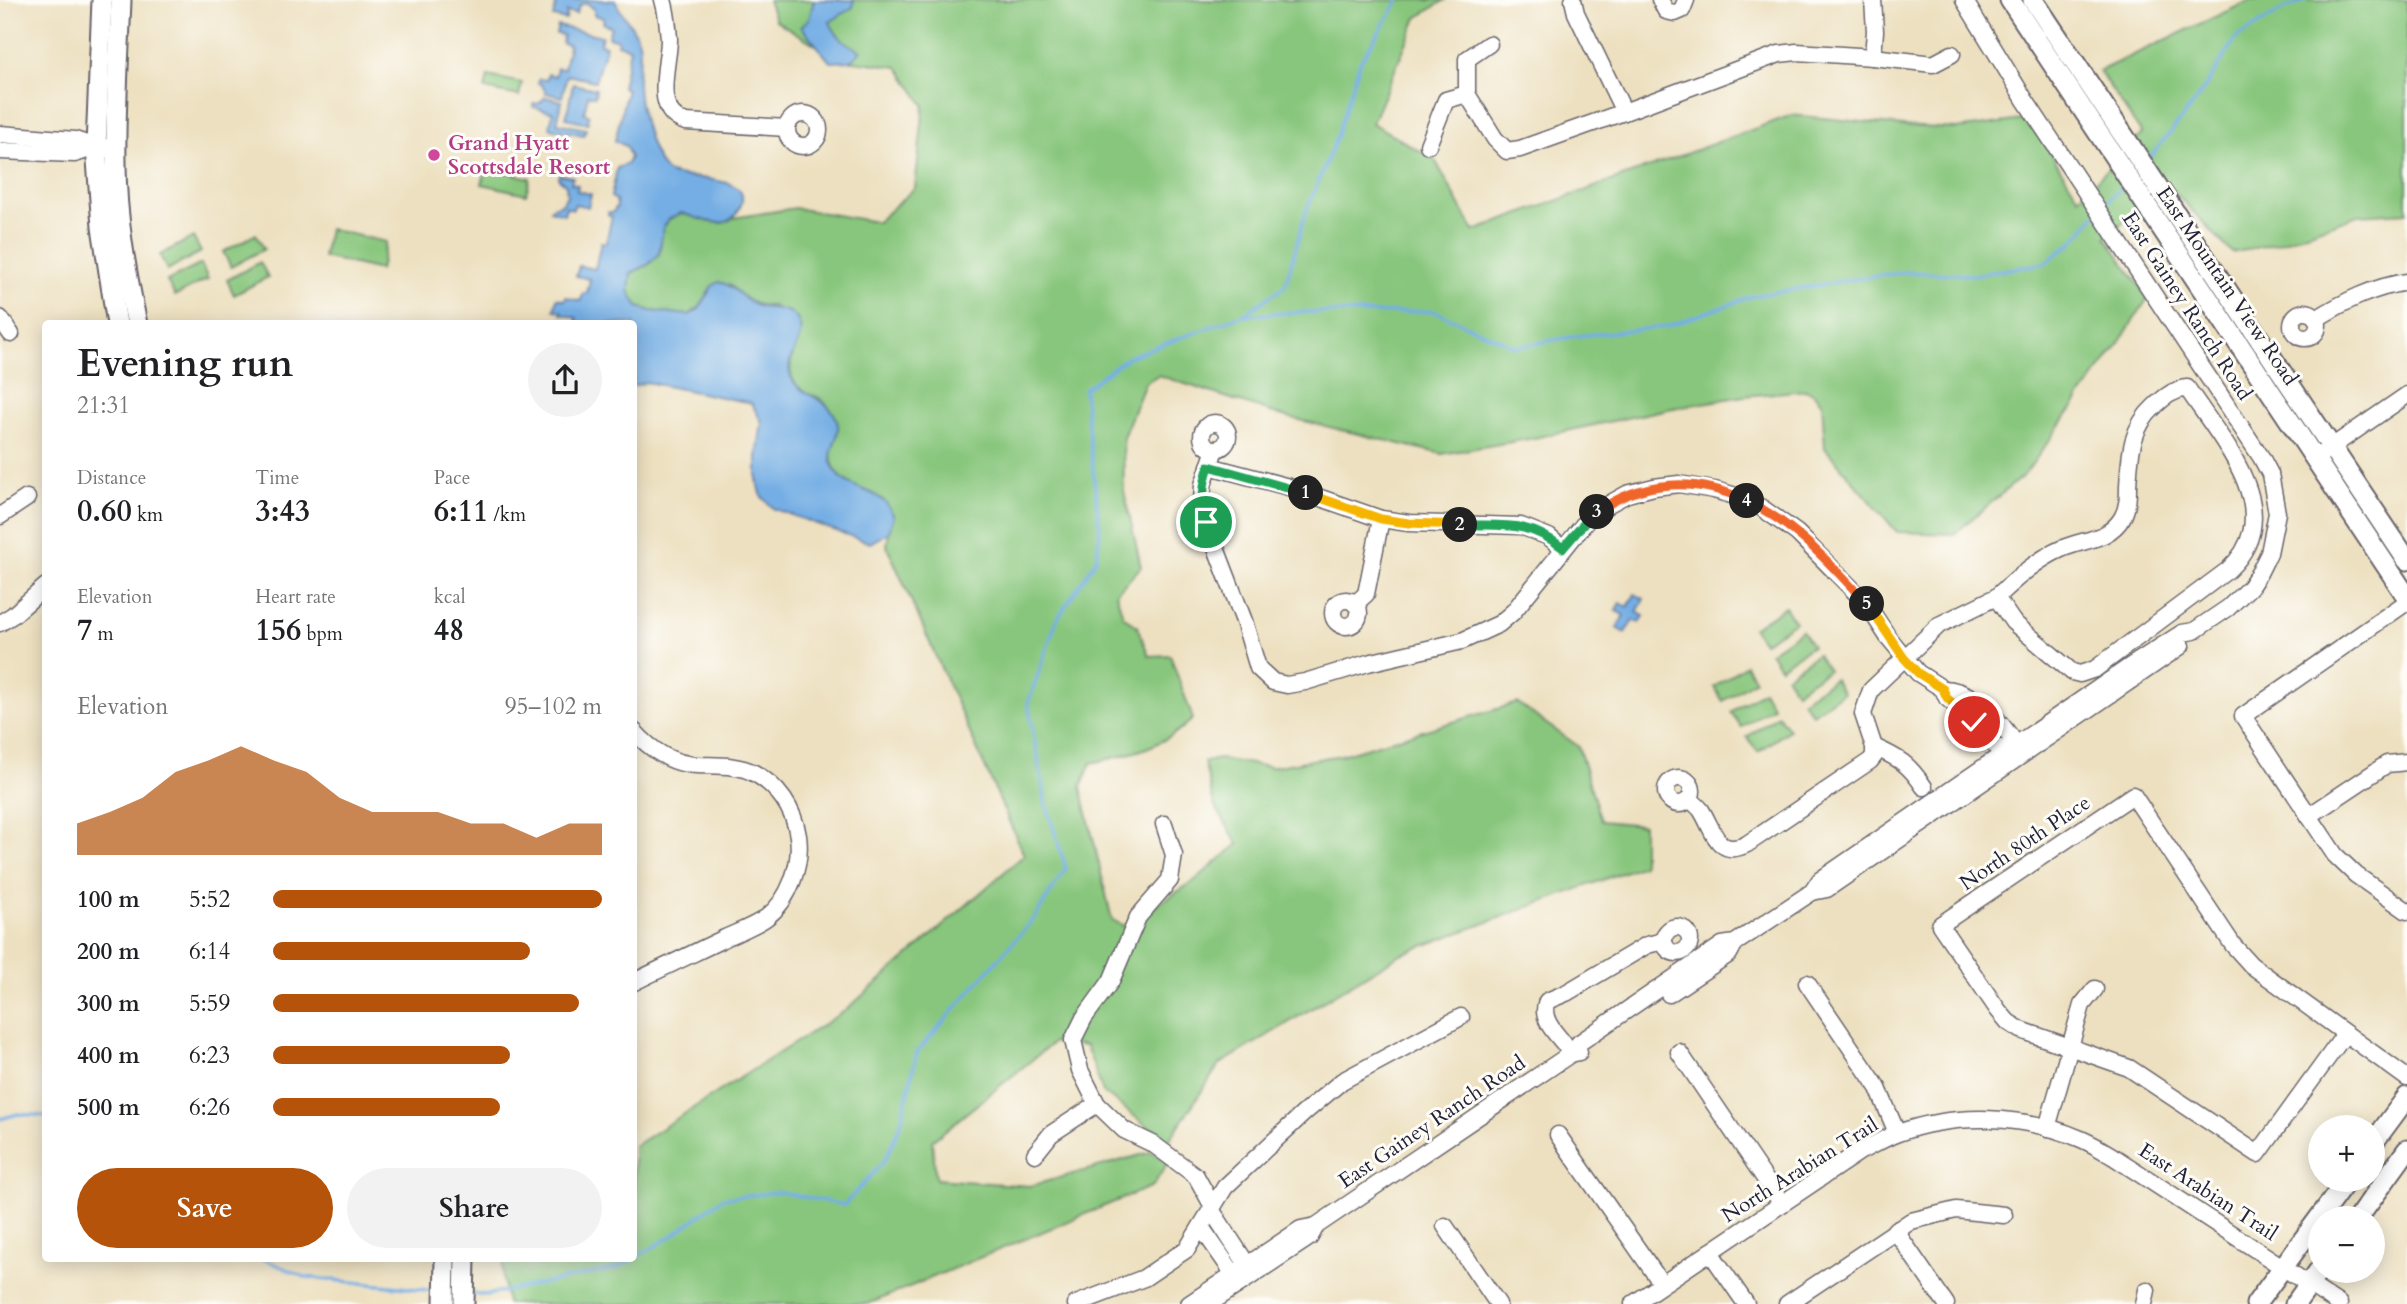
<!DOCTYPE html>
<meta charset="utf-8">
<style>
body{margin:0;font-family:Cardo,serif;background:#f2f2f2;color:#202124;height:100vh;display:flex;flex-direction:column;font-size:26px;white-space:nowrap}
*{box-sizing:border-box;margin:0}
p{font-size:23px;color:#757577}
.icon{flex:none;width:38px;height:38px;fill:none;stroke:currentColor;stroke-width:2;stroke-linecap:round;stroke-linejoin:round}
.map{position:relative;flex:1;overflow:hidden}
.details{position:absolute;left:42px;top:320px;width:595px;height:942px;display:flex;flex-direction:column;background:#fff;border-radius:7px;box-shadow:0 4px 18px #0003}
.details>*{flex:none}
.fabs{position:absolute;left:2308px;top:1115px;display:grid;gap:14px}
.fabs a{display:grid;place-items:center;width:77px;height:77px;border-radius:50%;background:#fff;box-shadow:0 4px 18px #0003;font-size:35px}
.pin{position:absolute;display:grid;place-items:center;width:60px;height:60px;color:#fff;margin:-30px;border:4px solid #fff;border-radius:50%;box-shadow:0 2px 7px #0007}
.km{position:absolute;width:35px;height:35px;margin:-18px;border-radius:50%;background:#222;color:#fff;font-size:19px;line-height:35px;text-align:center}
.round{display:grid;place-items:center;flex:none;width:74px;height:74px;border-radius:37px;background:#f2f2f2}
.summary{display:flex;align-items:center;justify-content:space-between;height:119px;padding:0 35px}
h1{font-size:38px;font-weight:600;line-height:52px}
.figures{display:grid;grid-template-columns:repeat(3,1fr);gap:10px;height:119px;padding:7px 35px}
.figures div{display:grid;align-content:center}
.figures b{font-size:30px;font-weight:600}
.figures small{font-size:19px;font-weight:400}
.figures p{font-size:19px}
.chart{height:196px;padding:14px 35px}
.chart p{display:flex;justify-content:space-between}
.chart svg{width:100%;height:126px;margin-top:7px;fill:#b45309;opacity:.7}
.cta{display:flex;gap:14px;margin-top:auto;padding:14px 35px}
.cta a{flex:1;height:80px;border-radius:42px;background:#b45309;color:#fff;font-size:28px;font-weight:600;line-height:80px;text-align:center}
.cta a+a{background:#f2f2f2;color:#202124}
ul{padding:0 35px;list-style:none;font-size:23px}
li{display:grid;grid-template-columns:112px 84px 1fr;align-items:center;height:52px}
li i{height:18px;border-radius:9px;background:#b45309}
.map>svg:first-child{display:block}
.green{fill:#87c67c;stroke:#54745c;stroke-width:2}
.water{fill:#74aee4;stroke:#4b6890;stroke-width:2}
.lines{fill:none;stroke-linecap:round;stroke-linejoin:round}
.stream{stroke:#74aee4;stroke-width:3.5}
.minor-casing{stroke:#69646a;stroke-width:19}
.major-casing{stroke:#69646a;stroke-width:23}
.minor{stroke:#fff;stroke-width:16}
.major{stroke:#fff;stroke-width:19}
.split-1-casing{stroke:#fff;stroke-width:14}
.split-2-casing{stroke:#fff;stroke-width:14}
.split-3-casing{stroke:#fff;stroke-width:14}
.split-4-casing{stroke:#fff;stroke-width:14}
.split-5-casing{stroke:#fff;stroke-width:14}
.split-6-casing{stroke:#fff;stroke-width:14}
.split-1{stroke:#22a559;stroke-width:9}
.split-2{stroke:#f5b400;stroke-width:9}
.split-3{stroke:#22a559;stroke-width:9}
.split-4{stroke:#f0652b;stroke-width:9}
.split-5{stroke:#f0652b;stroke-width:9}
.split-6{stroke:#f5b400;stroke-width:9}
.hotel-dot{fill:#d1479c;stroke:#fdfcf7;stroke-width:2.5}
.labels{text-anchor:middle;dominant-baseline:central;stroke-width:6;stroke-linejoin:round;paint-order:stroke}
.hotel-label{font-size:21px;font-weight:bold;fill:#b23c85;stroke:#fdfcf7;text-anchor:start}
.street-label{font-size:21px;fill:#22223b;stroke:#fdfcf7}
</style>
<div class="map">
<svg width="2407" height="1304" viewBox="0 0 2407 1304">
<rect width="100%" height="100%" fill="#fdfcf7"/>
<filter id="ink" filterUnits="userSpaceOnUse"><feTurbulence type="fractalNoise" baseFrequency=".0143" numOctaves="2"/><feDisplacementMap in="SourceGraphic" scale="14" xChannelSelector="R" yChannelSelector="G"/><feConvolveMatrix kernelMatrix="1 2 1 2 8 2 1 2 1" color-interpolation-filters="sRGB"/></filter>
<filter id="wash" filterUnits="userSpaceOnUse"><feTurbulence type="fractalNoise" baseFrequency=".00686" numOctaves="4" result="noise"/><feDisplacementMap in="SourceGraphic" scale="28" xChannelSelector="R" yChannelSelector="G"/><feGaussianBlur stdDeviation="1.57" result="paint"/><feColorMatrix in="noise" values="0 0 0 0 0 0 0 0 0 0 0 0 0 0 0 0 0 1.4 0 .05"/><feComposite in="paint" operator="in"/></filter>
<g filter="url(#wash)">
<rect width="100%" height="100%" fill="#ede0c0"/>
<g class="green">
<path d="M768,0H1445L1417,18L1372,123L1435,160L1474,231L1792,115L1904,126L1956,129L2029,119L2079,198L2142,134L2099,71L2251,0H2407V212L2358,215L2278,243L2232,253L2168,185L2106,237L2148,298L2117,346L2025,474L1954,534L1897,532L1825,448L1822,403L1813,393L1806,390L1744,396L1668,409L1534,438L1442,454L1283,416L1158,375L1145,383L1123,437L1124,491L1141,567L1116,593L1123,616L1137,626L1149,656L1170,655L1193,719C1162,748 1131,754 1091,763L1081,787L1112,920L1124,926L1194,881L1238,844L1214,804L1204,762L1219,759L1271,767L1341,755L1517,703L1578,746L1601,821L1643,825V865L1401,954L1219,1065L1168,1142L1103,1092L1086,1046L1054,1042L932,1141L936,1179L1030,1186L1151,1152L1168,1162L1153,1186L868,1304H507L503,1277L504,1258H634V1146L846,1010L1024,855L887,546L889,532L884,501C862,490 825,479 832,447C835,435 841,429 834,416C830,409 824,400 816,396C813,395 809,395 806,393C783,379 790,359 798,340L774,306C751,307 745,299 729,284L689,315L651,311L638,307L628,291L631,273L648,265L659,254L663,228L669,219L681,213L711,222L723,223L733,218L795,208L877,222L915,188L924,105L898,67L839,59L775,20Z"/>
<path d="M488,76L522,83L519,96L485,89Z"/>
<path d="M486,168L530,178L526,194L482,184Z"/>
<path d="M329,229L386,242L380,270L323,257Z"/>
<path d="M256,234L264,249L231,267L223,252Z"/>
<path d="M193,237L201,252L167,270L160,255Z"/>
<path d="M260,262L268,277L234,295L227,280Z"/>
<path d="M201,264L208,279L175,296L167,281Z"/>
<path d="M1785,607L1795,622L1763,643L1753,628Z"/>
<path d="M1802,630L1812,646L1780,667L1770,652Z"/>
<path d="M1817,654L1828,670L1796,691L1786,676Z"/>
<path d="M1746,665L1755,680L1723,701L1714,687Z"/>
<path d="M1834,679L1843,693L1812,714L1802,701Z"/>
<path d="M1763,691L1773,707L1741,727L1731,712Z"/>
<path d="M1778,715L1789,730L1758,752L1747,737Z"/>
</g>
<g class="water">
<path d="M557,0H615C621,16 635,25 639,42C642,55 638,66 638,79C637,101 650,156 666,171C679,183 766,170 736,214C724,232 697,217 681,213L669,219L663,228L659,254L648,265L631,273L629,291L638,307L651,311L689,315L699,309L712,286L719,282C734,285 741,298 755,305C768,311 794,303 800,326C804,343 783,358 791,377C801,399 833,396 838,425C840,439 826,452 833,467C844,489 869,487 885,502C888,506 891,511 894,516L889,532L870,543L774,509L762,497L757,480V456L762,422L751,403L646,382L634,386V324H576L577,318L561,314L562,311L554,310L557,298L565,300L566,297L581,301L583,293H587L590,279L576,276L579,266L595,269L601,242L606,243L612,216L608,215V212H613L617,206L616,200L611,197L617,168L627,164L630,157L626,146L615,141L627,89L622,87L630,48L617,44L618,40L608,37L611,27L603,23L604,18L594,15V9L587,3L580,5L576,14L567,12L566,20L553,17Z"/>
<path d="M814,0H854L853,7L830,22C836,37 847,44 861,51L851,61L830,62L801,26L809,19Z"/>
<path d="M558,26L602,36L600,44L606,46L595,81L567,75L562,97L546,93L542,85L538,83L539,79L547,80L548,74L555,76L557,68L564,69L569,45L562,43L563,35L556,34Z"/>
<path d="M573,84L596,89L595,96L588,95L584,113L589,115L588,123L566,118Z"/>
<path d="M545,97L562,101L557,123L586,129L584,135L550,128L553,112L533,107V104L540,103Z"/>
<path d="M559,174L573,177L571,183L578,185L577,191L591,194L588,207L575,204L573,209L566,207L564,214L550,210L552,207L562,204L567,195L566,185L558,178Z"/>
<path d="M1635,594L1644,599L1637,612L1644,616L1640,623L1633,620L1626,633L1617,628L1624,615L1616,611L1620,603L1628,607Z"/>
</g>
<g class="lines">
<g class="stream">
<path d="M2147,161L2196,101L2237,37L2282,10L2306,0"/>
<path d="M2103,206L2124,184"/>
<path d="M1244,315L1307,312L1376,313L1434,311L1516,347L1576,336L1665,327L1753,296L1867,277L1907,272L1974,275L2045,263L2072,243L2095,215"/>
<path d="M0,1119L18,1114L46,1116"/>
<path d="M261,1258L305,1277L436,1291"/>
<path d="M472,1294L487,1295L618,1268L672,1236L723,1198L780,1192L844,1205L885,1160L901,1123L917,1052L1035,917L1066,868L1046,804L1028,703L1057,619L1096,560L1100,532L1084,389L1128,357L1243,315L1285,286L1305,214L1335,141L1360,62L1399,0"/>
</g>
</g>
</g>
<g filter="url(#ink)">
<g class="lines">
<g class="minor-casing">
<g id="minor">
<path d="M663,0C667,12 668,26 669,39C669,65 651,112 686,122L787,128"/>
<path d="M1660,0L1666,11L1675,13L1682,10L1686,0"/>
<path d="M1873,0L1875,31L1873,57"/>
<path d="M1467,94L1495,139L1507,151L1520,149L1624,112L1576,13L1573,0"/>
<path d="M1624,112L1779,54L1797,52L1873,57L1933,64L1952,54"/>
<circle cx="803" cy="130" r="16"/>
<path d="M0,134L75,140L96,147H105"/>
<path d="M1428,145L1446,100L1467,94V59L1489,44"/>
<path d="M0,151L75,154L96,147"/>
<circle cx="2305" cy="325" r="13"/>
<path d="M0,318L11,334"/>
<path d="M2316,319C2345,301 2373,287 2407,282"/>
<circle cx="1215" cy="436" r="13"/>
<path d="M1215,449L1203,485L1202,501L1206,522L1244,621L1258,668L1273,682L1287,685L1305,682L1368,663L1462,641L1499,624L1513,612L1588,519L1609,504L1627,494L1654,487L1679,484L1714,490L1739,497L1762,508L1797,533L1866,603L1888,637L1918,673L1943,689L1947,698L1974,722L1996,747L2009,750"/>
<path d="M2314,459L2407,395"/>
<path d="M1209,466L1289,487L1381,519L1409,523L1521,526L1549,537L1563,549"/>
<path d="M0,516L27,498"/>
<circle cx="1346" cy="613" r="13"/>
<path d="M2407,602L2243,716L2335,855L2356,875L2407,911"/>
<path d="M1355,604L1366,594L1381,519"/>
<path d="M0,623L13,615L46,586"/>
<path d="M1943,689C1971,689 1995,715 2011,737L2009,750L2012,755"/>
<path d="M634,731C650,749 671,764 697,765C716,766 737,764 754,773C778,786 794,809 798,836C802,864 790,899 767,917C755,926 738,932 725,938C694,953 664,967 634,982"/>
<path d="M1874,747C1899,758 1909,764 1924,787"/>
<circle cx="1679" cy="791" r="13"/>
<path d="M1689,799C1693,802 1698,806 1701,810C1714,830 1717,859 1747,844L1870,761L1874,756V747L1863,714L1871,690L1939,625L1996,597L2013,622L2072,672L2080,674L2095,669L2228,570C2290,513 2221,440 2187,388C2173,390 2164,397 2154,407C2130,429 2130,456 2128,486C2128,497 2128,508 2122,518C2108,541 2083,539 2061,549C2036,560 2016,579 1996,597"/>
<path d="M2309,816L2387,764L2407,762"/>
<path d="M1164,824L1174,855L1170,880L1138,917L1111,981L1084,1018L1073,1040L1080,1070L1097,1104L1124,1130L1153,1144L1196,1176L1212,1205"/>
<path d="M1812,892L1827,889L2181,646"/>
<circle cx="1677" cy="940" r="13"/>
<path d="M1807,983L1878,1088L1897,1133"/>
<path d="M1669,994L1729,954L1735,943"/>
<path d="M2345,1034L2258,1154L2129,1068L2021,1030L2008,1022L1998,1010L1940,925L2133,795L2233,945L2251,965L2407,1078"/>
<path d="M1679,1052L1782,1204"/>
<path d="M1572,1053L1579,1043L1722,945L1735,943L1812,892L1820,880L2129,667L2182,633L2194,631L2228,608L2250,587L2259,573L2269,553L2277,513L2270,474L2261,457L2025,100L1964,0"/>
<path d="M1572,1053C1561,1038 1538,1021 1547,1001L1566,993L1647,945L1664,941"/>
<path d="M2047,1128L2082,1005L2095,989"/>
<path d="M1558,1135L1662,1284"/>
<path d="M1035,1154L1051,1134L1097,1104"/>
<path d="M1212,1211L1252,1272"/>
<path d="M1445,1226L1498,1304"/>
<path d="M1201,1227L1240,1283"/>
<path d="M1895,1230L1946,1304"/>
<path d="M1710,1252L1746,1304"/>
<path d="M1076,1304L1144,1278L1187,1249L1225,1187L1304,1113L1342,1081L1461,1017"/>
<path d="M1189,1304L1301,1229L1316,1226L1572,1053L1579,1052"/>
<path d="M1209,1304L1310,1237L1316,1226"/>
<path d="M1633,1304L1859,1152C1872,1146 1884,1138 1898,1133C1956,1112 2025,1115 2081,1139C2093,1144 2104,1151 2114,1157L2339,1304"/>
<path d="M1787,1304L1911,1221L1956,1210L2004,1215"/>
<path d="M2144,1304L2147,1290"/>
</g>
</g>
<g class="major-casing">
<g id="major">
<path d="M102,0L96,147L102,227L117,324"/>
<path d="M121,0C119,54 115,109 116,163C116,217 126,271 137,324"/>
<path d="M2010,0L2407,597"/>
<path d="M2033,0L2407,560"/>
<path d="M2373,1143L2407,1097"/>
<path d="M2358,1218L2407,1150"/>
<path d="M444,1304L445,1258"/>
<path d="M464,1304L465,1258"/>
<path d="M2256,1304L2347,1180"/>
<path d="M2295,1304L2320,1269"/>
</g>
</g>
<use href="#minor" class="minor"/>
<use href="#major" class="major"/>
</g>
</g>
<g class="lines" filter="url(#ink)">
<g class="split-1-casing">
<path id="split-1" d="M1206,522C1202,501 1202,487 1209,466L1306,493"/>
</g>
<g class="split-2-casing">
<path id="split-2" d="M1306,493L1381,519L1409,523L1460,525"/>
</g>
<g class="split-3-casing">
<path id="split-3" d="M1460,525C1503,526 1528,520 1563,548L1588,519L1597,512"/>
</g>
<g class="split-4-casing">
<path id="split-4" d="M1597,512C1642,479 1697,477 1747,501"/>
</g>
<g class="split-5-casing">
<path id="split-5" d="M1747,501C1795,524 1832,565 1867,604"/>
</g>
<g class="split-6-casing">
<path id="split-6" d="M1867,604L1904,658L1918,673L1943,689L1947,698L1974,722"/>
</g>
<use href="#split-1" class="split-1"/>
<use href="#split-2" class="split-2"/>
<use href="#split-3" class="split-3"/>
<use href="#split-4" class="split-4"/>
<use href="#split-5" class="split-5"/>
<use href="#split-6" class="split-6"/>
</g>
<circle class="hotel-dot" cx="434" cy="155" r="7"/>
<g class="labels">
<g class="hotel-label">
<text x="448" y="143">Grand Hyatt<tspan x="448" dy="24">Scottsdale Resort</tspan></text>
</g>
<g class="street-label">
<text transform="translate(2227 286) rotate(56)">East Mountain View Road</text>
<text transform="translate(2187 306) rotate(57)">East Gainey Ranch Road</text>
<text transform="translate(2025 843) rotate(-34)">North 80th Place</text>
<text transform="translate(1432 1122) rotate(-34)">East Gainey Ranch Road</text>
<text transform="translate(1800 1170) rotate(-32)">North Arabian Trail</text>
<text transform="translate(2208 1192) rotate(33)">East Arabian Trail</text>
</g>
</g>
</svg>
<div class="fabs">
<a>+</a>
<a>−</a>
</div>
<div class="pin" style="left:1206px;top:522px;background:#1e9e55"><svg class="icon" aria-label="arrive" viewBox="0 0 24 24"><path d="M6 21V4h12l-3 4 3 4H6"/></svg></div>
<div class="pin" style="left:1974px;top:722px;background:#d93025"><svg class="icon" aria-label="check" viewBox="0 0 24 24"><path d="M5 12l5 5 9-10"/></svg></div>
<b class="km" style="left:1306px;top:493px">1</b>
<b class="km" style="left:1460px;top:525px">2</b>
<b class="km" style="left:1597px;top:512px">3</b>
<b class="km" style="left:1747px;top:501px">4</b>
<b class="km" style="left:1867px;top:604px">5</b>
<section class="details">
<div class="summary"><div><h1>Evening run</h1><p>21:31</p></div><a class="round"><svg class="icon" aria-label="share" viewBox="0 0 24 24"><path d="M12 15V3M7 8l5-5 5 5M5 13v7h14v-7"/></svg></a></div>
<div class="figures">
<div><p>Distance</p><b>0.60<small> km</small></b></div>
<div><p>Time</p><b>3:43</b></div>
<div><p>Pace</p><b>6:11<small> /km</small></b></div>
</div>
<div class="figures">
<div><p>Elevation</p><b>7<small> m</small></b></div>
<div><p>Heart rate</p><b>156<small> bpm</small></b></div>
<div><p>kcal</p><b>48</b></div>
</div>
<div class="chart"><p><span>Elevation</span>95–102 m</p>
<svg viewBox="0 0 160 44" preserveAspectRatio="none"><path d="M0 44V33L10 29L20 24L30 15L40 11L50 6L60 11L70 15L80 24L90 29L100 29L110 29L120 33L130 33L140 38L150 33L160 33V44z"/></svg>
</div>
<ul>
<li><b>100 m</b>5:52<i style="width:100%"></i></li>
<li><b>200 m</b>6:14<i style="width:78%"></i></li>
<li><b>300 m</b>5:59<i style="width:93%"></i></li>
<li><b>400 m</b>6:23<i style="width:72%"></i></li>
<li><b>500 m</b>6:26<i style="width:69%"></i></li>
</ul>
<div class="cta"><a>Save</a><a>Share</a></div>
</section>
</div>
